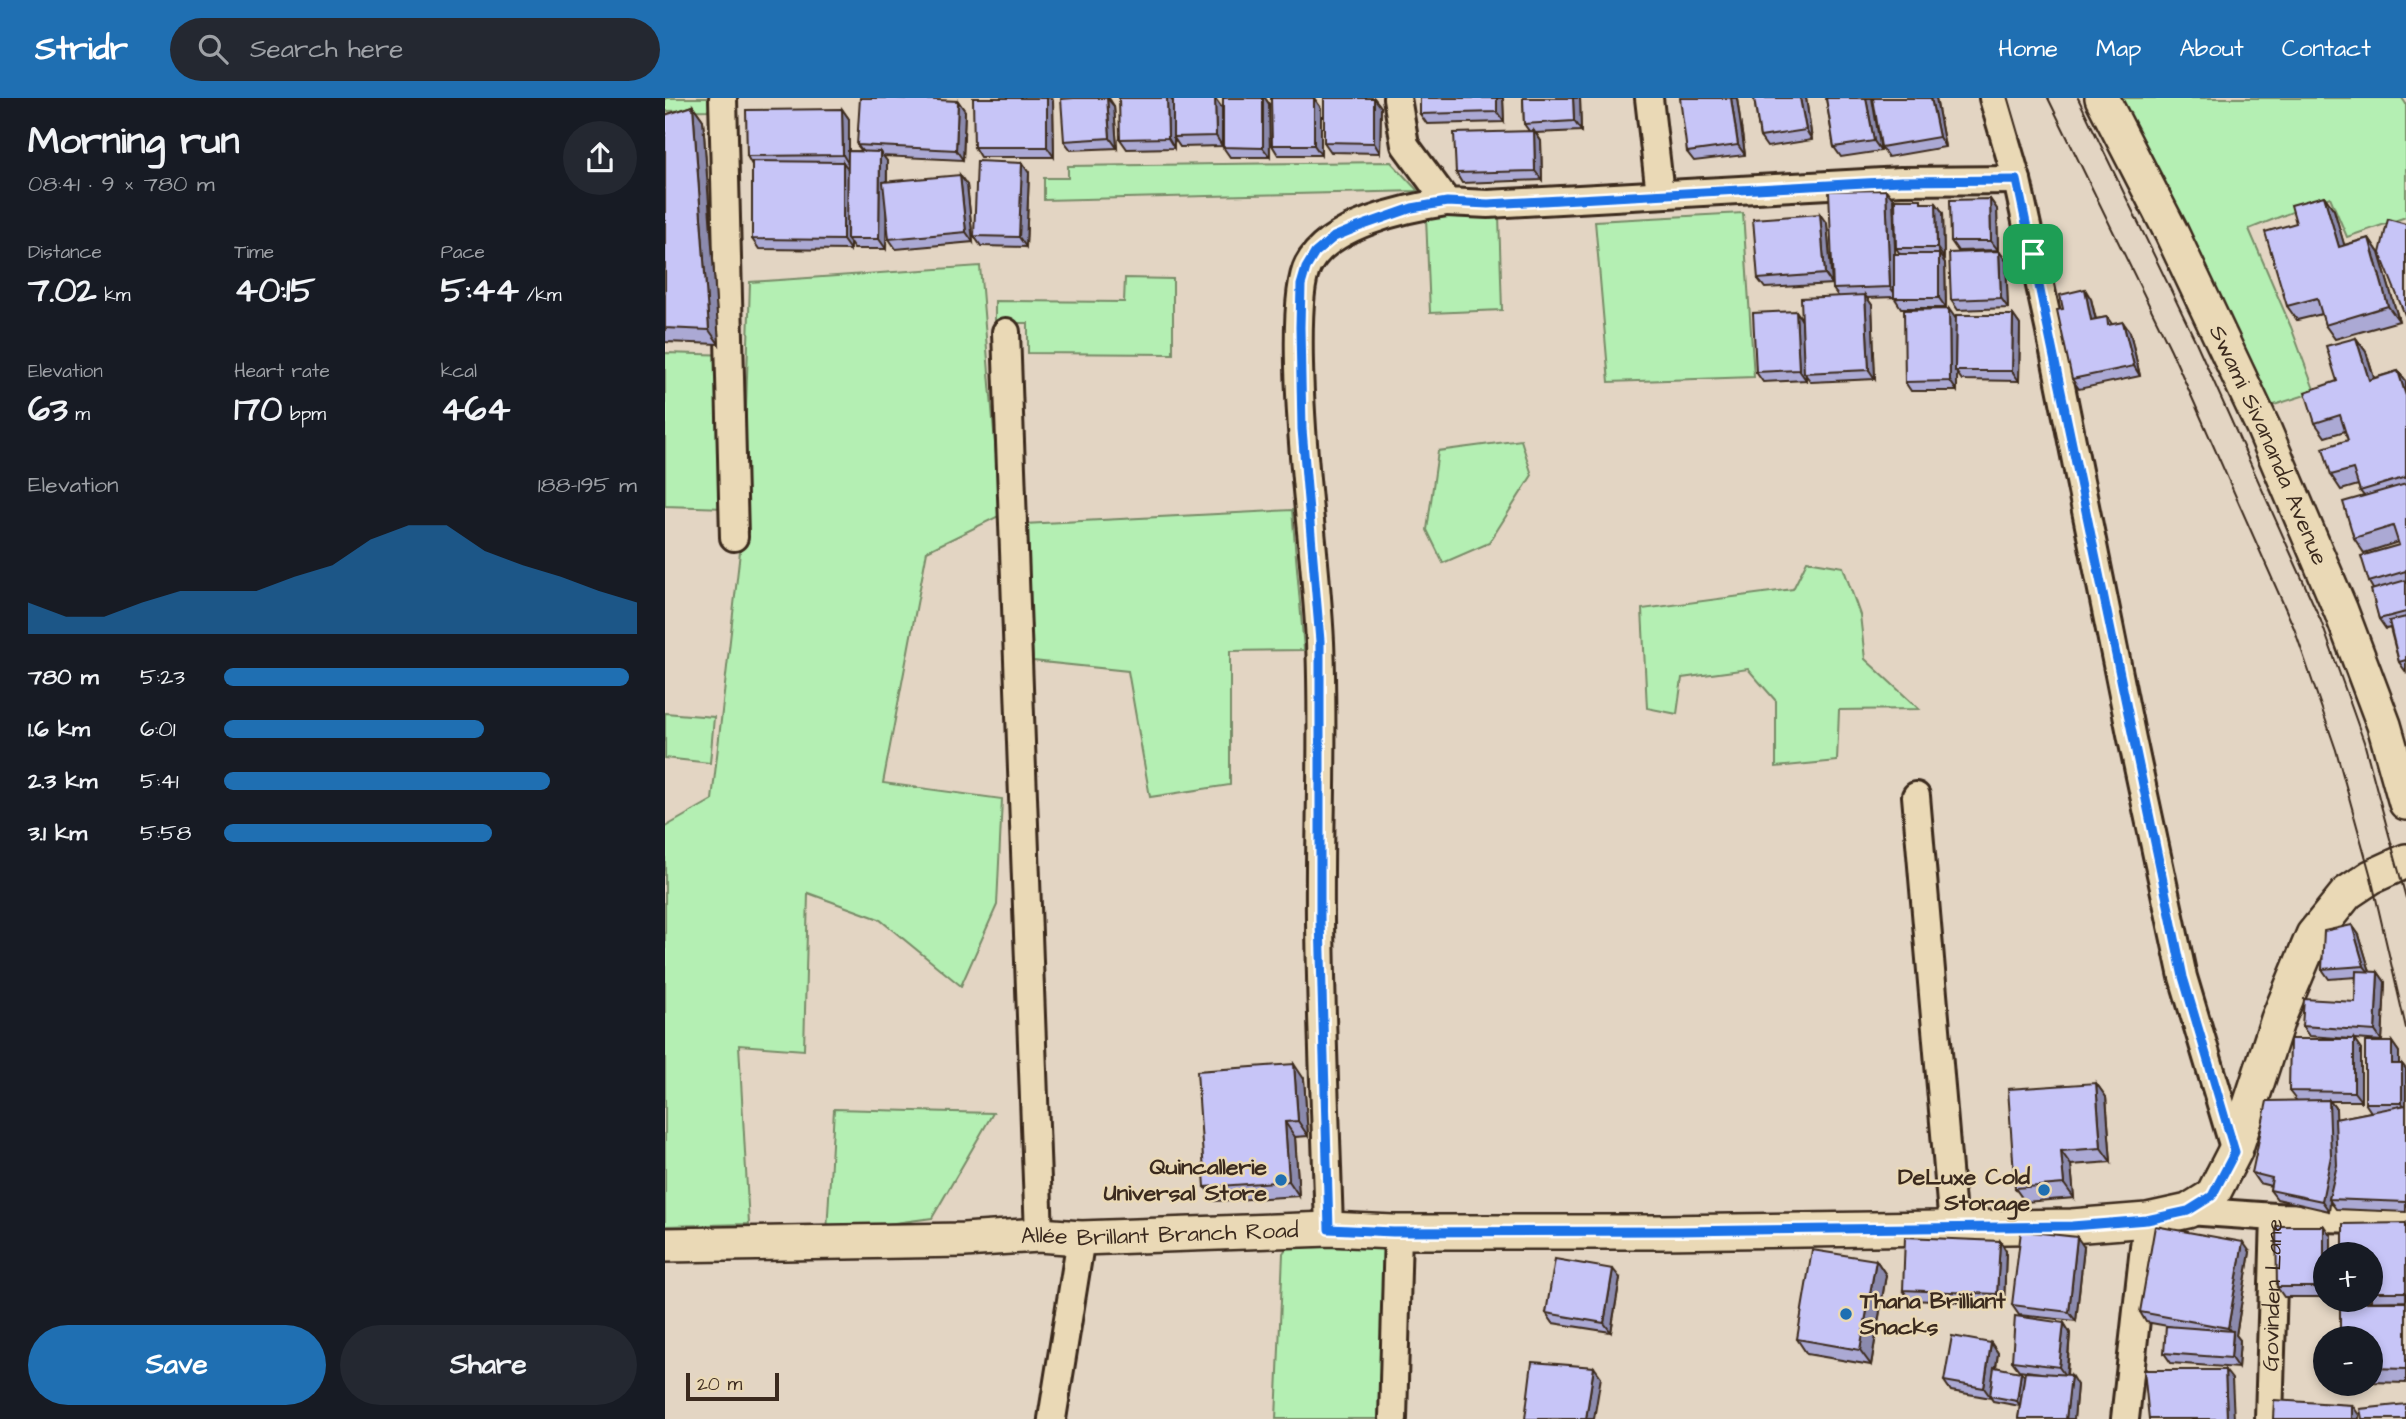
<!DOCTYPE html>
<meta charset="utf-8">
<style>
body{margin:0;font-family:"Architects Daughter",sans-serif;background:#242831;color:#f1f3f6;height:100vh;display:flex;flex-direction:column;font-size:26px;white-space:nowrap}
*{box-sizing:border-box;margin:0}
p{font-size:23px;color:#9ea1a6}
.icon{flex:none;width:38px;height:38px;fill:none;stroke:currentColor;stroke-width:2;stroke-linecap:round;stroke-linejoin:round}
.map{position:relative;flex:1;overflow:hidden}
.sheet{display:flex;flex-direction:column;background:#171b24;width:665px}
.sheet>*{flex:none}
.controls{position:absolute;left:1648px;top:1144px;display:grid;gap:14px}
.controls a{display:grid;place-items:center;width:70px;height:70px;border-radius:50%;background:#171b24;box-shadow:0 4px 10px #0003;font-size:35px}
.scale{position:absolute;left:21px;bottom:18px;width:93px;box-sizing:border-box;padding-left:7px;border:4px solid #3b2a1e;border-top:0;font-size:19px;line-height:24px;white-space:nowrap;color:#3b2a1e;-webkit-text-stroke:5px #ead9b6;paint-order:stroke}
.pin{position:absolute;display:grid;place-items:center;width:60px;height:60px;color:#fff;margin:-30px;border-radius:14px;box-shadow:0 4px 10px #0006}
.round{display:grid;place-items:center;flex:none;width:74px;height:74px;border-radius:37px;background:#242831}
.head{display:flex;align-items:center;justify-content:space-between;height:119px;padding:0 28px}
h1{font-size:38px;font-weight:700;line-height:52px}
.figures{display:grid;grid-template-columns:repeat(3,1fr);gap:10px;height:119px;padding:7px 28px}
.figures div{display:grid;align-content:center}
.figures b{font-size:35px;font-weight:700}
.figures small{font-size:19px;font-weight:400}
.figures p{font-size:19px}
.chart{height:196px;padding:14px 28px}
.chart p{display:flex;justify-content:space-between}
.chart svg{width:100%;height:126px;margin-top:7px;fill:#1f6fb2;opacity:.7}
.action{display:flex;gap:14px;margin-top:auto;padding:14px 28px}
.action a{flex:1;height:80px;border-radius:42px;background:#1f6fb2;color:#fff;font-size:28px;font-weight:700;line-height:80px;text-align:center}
.action a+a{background:#242831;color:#f1f3f6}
ul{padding:0 28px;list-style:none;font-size:23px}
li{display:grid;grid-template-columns:112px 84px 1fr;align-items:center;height:52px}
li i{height:18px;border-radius:9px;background:#1f6fb2}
header{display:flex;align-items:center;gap:42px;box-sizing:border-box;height:98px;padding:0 35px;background:#1f6fb2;color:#fff}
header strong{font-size:33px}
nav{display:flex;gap:38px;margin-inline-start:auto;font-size:24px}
.search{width:490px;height:63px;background:#242831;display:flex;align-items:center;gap:18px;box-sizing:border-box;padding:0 24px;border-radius:38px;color:#9ea1a6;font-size:26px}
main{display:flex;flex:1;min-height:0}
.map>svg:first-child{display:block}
.green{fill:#b4efb3;stroke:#788c68;stroke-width:2}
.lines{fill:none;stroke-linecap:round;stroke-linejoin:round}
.minor-casing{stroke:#3b2a1e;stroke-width:32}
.tertiary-casing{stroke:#3b2a1e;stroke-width:38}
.minor{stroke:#ead9b6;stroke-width:26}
.tertiary{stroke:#ead9b6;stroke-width:33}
.tram{stroke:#3b2a1e;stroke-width:2}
.wall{fill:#aba9d4;stroke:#3b2a1e;stroke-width:2}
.shaded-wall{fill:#8b8aad;stroke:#3b2a1e;stroke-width:2}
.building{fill:#c7c5f7;stroke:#3b2a1e;stroke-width:2}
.route-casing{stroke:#fff;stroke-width:14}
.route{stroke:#1a73e8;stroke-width:9}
.poi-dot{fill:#1f6fb2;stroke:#ead9b6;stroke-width:2.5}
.labels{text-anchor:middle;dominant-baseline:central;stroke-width:5;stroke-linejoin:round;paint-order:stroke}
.street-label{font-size:23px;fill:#3b2a1e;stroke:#ead9b6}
.poi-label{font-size:23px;font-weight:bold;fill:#3b2a1e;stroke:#ead9b6;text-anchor:end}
</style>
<header>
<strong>Stridr</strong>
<div class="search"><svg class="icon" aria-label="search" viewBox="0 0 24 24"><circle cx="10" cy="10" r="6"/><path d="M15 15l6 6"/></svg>Search here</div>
<nav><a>Home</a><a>Map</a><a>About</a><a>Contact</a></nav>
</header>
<main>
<section class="sheet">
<div class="head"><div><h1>Morning run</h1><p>08:41 · 9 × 780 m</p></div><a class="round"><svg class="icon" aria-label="share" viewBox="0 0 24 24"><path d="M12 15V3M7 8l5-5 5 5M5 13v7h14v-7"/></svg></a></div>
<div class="figures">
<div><p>Distance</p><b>7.02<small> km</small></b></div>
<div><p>Time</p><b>40:15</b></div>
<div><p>Pace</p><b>5:44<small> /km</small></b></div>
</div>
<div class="figures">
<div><p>Elevation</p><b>63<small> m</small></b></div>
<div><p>Heart rate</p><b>170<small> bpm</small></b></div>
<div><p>kcal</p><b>464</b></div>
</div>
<div class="chart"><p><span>Elevation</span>188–195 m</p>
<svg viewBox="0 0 160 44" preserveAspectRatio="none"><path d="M0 44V33L10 38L20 38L30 33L40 29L50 29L60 29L70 24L80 20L90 11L100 6L110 6L120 15L130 20L140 24L150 29L160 33V44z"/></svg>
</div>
<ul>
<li><b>780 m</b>5:23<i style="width:98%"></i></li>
<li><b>1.6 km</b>6:01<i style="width:63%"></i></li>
<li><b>2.3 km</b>5:41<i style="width:79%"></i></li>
<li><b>3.1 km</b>5:58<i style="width:65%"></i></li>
</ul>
<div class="action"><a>Save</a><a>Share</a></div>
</section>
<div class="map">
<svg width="1741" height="1321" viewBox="0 0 1741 1321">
<rect width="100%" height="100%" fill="#e3d5c3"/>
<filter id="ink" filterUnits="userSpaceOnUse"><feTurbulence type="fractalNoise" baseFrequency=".0143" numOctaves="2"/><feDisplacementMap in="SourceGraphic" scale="14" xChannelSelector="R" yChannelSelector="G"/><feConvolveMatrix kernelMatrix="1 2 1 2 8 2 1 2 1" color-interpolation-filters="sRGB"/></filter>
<g filter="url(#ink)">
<g class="green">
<path d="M0,0H44V12L0,13Z"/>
<path d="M1449,0H1737L1741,6V119L1682,139L1665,99L1584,131L1626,229L1650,294L1606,308Z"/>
<path d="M726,64L753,93L379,102V80H403V68Z"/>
<path d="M1078,115L1089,279L944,284L930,123Z"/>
<path d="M834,117L837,212L765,215L761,119Z"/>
<path d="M315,168L336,417L262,453L218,685L337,701L332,807L296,888L214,821L143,795L139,952L74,947L84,1126L0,1128V729L47,702L77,436L85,184Z"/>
<path d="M460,180L508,181V256L363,255V225H330V203L459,204Z"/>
<path d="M0,255L66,257L61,410L0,408Z"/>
<path d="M856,342L867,377L824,445L778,465L762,432L773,353Z"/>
<path d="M627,412L639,552L565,553V687L485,699L463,573L368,563L359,426Z"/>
<path d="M1142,463L1178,469L1195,517L1200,561L1254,611L1174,612L1172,663L1111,669V603L1083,571L1017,580L1012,616L982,610L977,511L1128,491Z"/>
<path d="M0,615L49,619L45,665L0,660Z"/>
<path d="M169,1011L328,1015L267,1120L162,1134Z"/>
<path d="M625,1145L723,1150L717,1321H611L618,1155Z"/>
</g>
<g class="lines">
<g class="minor-casing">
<g id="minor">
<path d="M58,0L69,439"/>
<path d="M732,0L740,47L782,104L823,106L1236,83L1352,82"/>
<path d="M984,0L995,96"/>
<path d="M1328,0L1352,82L1384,229L1467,641L1518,879L1570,1053"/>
<path d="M341,234L374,1137"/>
<path d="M1251,698L1288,1129"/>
<path d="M1523,1113L1610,1119L1740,1122"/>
<path d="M664,1131C661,1028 656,924 655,821C654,728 659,636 655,544C652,482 644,420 639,358C636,320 627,197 643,167C664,127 740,110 782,104"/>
<path d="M387,1321L416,1140"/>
<path d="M728,1321L733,1134"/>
<path d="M1460,1321L1482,1122"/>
<path id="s1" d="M1604,1321L1610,1119"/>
</g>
</g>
<g class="tertiary-casing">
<g id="tertiary">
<path id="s2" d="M1437,0L1506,134L1598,329L1676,513L1719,627L1741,705"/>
<path id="s3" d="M0,1147L299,1142L374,1137L416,1140L664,1131L728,1134H996L1407,1128L1482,1122L1523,1113L1547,1098L1570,1053L1613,921L1648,837L1682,795L1706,779L1741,763"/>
</g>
</g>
<use href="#minor" class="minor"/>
<use href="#tertiary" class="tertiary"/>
<g class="tram">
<path d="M1383,0L1506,252L1629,530L1671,652L1706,779L1741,930"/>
<path d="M1413,0L1531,244L1656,523L1699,644L1741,800"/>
</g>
</g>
<g class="wall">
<path d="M409,0H444L449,8L452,50L406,52L399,43Z"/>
<path d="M558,0H600L604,6L605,59H565L558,49Z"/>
<path d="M649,0L656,10V57H613L607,47Z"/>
<path d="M659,0H709L716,9L715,55L666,54L659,44Z"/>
<path d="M838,0L839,24L762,26L755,16Z"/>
<path d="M858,0H915L916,33L871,35L876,43L877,82L797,85L791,75L864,33L859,26Z"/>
<path d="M1089,0H1141L1147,42L1102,49L1095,39Z"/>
<path d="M1161,0H1207L1216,53L1176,59L1169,49Z"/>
<path d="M1271,0L1280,49L1223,59L1216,49Z"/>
<path d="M1072,1L1080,57L1029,63L1022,54Z"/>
<path d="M293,3L300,13L298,62L218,58L222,63V84L302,87L308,144L231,151L224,141L222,116L221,151H189L185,145V152L94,151L87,141V67L82,58L177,11L184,21V53H197L192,47Z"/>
<path d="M388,3L389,59H315L309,49Z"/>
<path d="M508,4L557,10V48L515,49L509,40V50L462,51L455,41Z"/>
<path d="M28,8L38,22L54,246L0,244V17Z"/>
<path d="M364,75L361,149L316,148L309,138Z"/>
<path d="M1221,92L1228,101L1230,156H1235L1231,150L1259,105H1271L1278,115L1279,160H1277L1280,165L1281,210H1236L1229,199L1202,200L1207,207L1210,281L1146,284L1140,276L1141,282L1098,284L1091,274L1131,213L1137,221L1173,198L1168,191Z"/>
<path d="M1659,98L1669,112L1679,147L1704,140L1714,155L1734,223L1670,241L1660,227L1657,216L1632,222L1622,208L1631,125Z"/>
<path d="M1325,101L1332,111L1333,152L1293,153L1286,143Z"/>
<path d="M1162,126L1167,186L1100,190L1093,181Z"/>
<path d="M1334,153L1341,163L1343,210L1293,212L1286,202Z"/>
<path d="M1426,201L1431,221L1442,219L1447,226L1465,234L1475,278L1414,291L1407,281Z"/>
<path d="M1348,217L1355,227L1354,283L1297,282L1292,275V293H1246L1240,284L1291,221Z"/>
<path d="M1691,240L1701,254L1709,280L1733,273L1741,284V574L1734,564L1725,530L1721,531L1714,521L1708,491L1704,484L1734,447L1733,444L1699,455L1689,440L1699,398L1695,393L1693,387L1676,392L1666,377L1683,342L1680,333L1660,339L1650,325L1672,283Z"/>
<path d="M1687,827L1694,837L1705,874H1713L1720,884L1717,943L1689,941L1696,951V1003H1665L1671,1011V1021L1706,1014L1700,1005L1727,944L1734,954V966H1737L1741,971V1114L1671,1111L1665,1103L1664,1113L1612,1101L1605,1092L1606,1088L1594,1085L1587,1075L1631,1002L1624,993L1687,941L1644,938L1637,928L1690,904L1691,879L1664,881L1657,871Z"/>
<path d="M639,981L643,1038L630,1039L634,1098L550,1103L540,1089Z"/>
<path d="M1431,985L1441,999L1446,1064L1406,1067L1409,1100L1360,1104L1350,1090Z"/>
<path d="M1741,1125V1203L1685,1204L1684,1202H1706V1157Z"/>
<path d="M1666,1138V1157H1661V1199H1619L1612,1189Z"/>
<path d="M1335,1143L1341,1153L1339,1206L1245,1202L1238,1192Z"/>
<path d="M1419,1149L1411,1223L1354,1217L1347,1207Z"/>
<path d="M1585,1154L1571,1237L1575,1242L1573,1270L1506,1265L1499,1255L1508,1229L1481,1224L1475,1214Z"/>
<path d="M1211,1162L1221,1177L1206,1267L1142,1256L1132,1241Z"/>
<path d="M955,1180L946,1234L888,1225L881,1215Z"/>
<path d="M1741,1204V1285L1706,1284V1241Z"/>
<path d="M1399,1225L1405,1235L1402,1277L1412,1287L1409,1321H1353L1355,1308L1328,1303L1326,1300L1286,1293L1279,1283L1326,1245L1333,1255L1331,1269L1360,1278L1376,1275L1354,1272L1347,1263Z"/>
</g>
<g class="shaded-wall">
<path d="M382,0H386L388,3L389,59L382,49Z"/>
<path d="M442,0L449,8L452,50L445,40Z"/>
<path d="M502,0H505L509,5V50L503,40Z"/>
<path d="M550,0L557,10V48L551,38Z"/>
<path d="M598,0H600L604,6L605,59L598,50Z"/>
<path d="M649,0L656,10V57L649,47Z"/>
<path d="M709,0L716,9L715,55L709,45Z"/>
<path d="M832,0H838L839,24L832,14Z"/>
<path d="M908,0H915L916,33L909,23Z"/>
<path d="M1066,0H1071L1072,1L1080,57L1073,47Z"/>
<path d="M1135,0H1141L1147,42L1141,32Z"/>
<path d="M1201,0H1207L1216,53L1209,43Z"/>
<path d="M1266,0H1271L1280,49L1274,39Z"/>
<path d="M293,3L300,13L298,62L291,52Z"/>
<path d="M28,8L38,22L54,246L44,232Z"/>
<path d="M177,11L184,21V67L178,57Z"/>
<path d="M869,33L876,43L877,82L870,73Z"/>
<path d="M215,54L222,63L221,151L214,141Z"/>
<path d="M178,64L185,74L182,141L185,145V152L178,142Z"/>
<path d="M357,65L364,75L361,149L354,139Z"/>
<path d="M295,77L302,87L308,144L301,134Z"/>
<path d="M1221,92L1228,101L1232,199L1225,189Z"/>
<path d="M1659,98L1669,112L1684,163L1674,149Z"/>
<path d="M1325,101L1332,111L1333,152L1326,143Z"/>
<path d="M1271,105L1278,115L1279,160L1272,150Z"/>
<path d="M1155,116L1162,126L1167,186L1160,176Z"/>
<path d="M1704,140L1714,155L1734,223L1723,208Z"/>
<path d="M1334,153L1341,163L1343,210L1336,200Z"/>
<path d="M1274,156L1280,165L1281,210L1274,200Z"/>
<path d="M1420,191L1426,201L1433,232L1426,222Z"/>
<path d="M1200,197L1207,207L1210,281L1204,272Z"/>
<path d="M1284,211L1291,221L1290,273L1292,275V293L1285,283Z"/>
<path d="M1131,213L1137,223L1141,282L1134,272Z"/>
<path d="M1348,217L1355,227L1354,283L1347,273Z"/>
<path d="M1458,224L1465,234L1475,278L1469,268Z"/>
<path d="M1691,240L1701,254L1714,296L1704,282Z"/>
<path d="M1733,273L1741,284V298Z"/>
<path d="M1687,827L1694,837L1706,877L1699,868Z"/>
<path d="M1713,874L1720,884L1717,943L1710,933Z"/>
<path d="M1689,941L1696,951V1003L1689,994Z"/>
<path d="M1727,944L1734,954V975L1727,966Z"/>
<path d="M629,966L639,981L643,1038L633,1023Z"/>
<path d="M1737,966L1741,971V1011L1737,1005Z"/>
<path d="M1431,985L1441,999L1446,1064L1436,1050Z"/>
<path d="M1664,1002L1671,1011L1673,1068L1664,1101L1665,1103L1664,1113L1657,1103Z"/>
<path d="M620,1024L630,1039L634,1098L624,1083Z"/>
<path d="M1396,1053L1406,1067L1409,1100L1399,1086Z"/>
<path d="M1659,1128L1666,1138V1157H1661V1192L1659,1189Z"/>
<path d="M1412,1139L1419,1149L1411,1223L1404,1214Z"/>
<path d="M1335,1143L1341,1153L1339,1206L1332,1196Z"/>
<path d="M1578,1144L1585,1154L1571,1237L1575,1242L1573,1270L1566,1260L1568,1236L1563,1230Z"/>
<path d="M1211,1162L1221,1177L1206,1267L1195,1252Z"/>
<path d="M948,1171L955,1180L946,1234L939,1225Z"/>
<path d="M1399,1225L1405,1235L1401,1279L1394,1269Z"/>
<path d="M1326,1245L1333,1255L1326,1300L1319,1290Z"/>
<path d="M929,1269L936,1279L929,1321H921Z"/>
<path d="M1560,1272L1567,1281L1569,1321H1562Z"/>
<path d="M1356,1274L1360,1278L1355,1308L1352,1303Z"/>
<path d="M1406,1277L1412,1287L1409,1321H1401Z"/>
<path d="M1687,1307L1694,1317V1321H1687Z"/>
</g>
<g class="building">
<path d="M195,0H231L293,3L291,52L192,47Z"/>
<path d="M308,0H382V49H309Z"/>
<path d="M409,0H442L445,40L399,43L396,1Z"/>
<path d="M454,0H502L503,40L455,41Z"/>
<path d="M508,0H550L551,38L508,39Z"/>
<path d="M558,0H598V50L558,49Z"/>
<path d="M606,0H649V47H607Z"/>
<path d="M659,0H709V45L659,44Z"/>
<path d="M755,0H832V14L755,16Z"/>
<path d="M858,0H908L909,23L859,26Z"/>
<path d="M1015,0H1066L1073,47L1022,54Z"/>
<path d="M1089,0H1135L1141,32L1095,39Z"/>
<path d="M1161,0H1201L1209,43L1169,49Z"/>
<path d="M1208,0H1266L1274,39L1216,49Z"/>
<path d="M28,8L44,232L0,230V17Z"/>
<path d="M177,11L178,57L82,58L81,12Z"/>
<path d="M869,33L870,73L791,75L789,35Z"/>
<path d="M183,53L215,54L214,141H182Z"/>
<path d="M87,63L178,64V142L87,141Z"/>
<path d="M312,63L357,65L354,139L309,138Z"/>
<path d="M295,77L301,134L224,141L218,84Z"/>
<path d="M1221,92L1225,189L1168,191L1164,93Z"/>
<path d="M1659,98L1674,149L1704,140L1723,208L1660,227L1652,200L1622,208L1600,134L1631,125L1626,107Z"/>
<path d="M1230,101H1256V105H1271L1272,150H1231Z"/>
<path d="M1325,101L1326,143H1286L1285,102Z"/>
<path d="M1155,116L1160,176L1093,181L1088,121Z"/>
<path d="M1723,121L1741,126V217H1740L1715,155Z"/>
<path d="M1334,153L1336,200L1286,202L1284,155Z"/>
<rect x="1229" y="156" width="45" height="44"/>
<path d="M1420,191L1426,222L1442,219L1443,227L1458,224L1469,268L1407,281L1392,212L1398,211L1395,197Z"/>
<path d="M1200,197L1204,272L1139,275L1136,200Z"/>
<path d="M1284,211L1285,283L1240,284L1239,212Z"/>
<path d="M1131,213L1134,272L1091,274L1088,215Z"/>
<path d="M1291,217H1348L1347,273H1290Z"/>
<path d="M1691,240L1704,282L1733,273L1741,298V379L1695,393L1688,371L1666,377L1658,350L1683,342L1675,317L1650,325L1640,294L1672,283L1661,248Z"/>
<path d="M1741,386V473L1704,484L1696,458L1734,447L1728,428L1689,440L1678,404Z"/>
<path d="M1741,482V514L1714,521L1706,492Z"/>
<path d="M1741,519V562L1734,564L1724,523Z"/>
<path d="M1687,827L1699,868L1657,871L1659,833Z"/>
<path d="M1691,873L1713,874L1710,933L1637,928L1639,901L1690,904Z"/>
<path d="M1625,941H1689V994L1624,993Z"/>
<path d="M1700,944H1727V966H1737V1005H1700Z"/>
<path d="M629,966L633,1023L620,1024L624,1083L540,1089L532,973Z"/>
<path d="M1431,985L1436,1050L1396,1053L1399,1086L1350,1090L1343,991Z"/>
<path d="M1664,1002L1666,1058L1657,1103L1605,1092L1607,1080L1587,1075L1602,1003Z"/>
<path d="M1741,1007V1104L1664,1101L1672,1067L1670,1021Z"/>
<path d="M1741,1125V1194H1706V1157H1678V1126Z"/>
<path d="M1490,1128L1578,1144L1563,1230L1475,1214Z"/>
<path d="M1611,1128H1659V1189H1612Z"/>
<path d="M1356,1133L1412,1139L1404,1214L1347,1207Z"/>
<path d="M1240,1139L1335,1143L1332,1196L1238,1192Z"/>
<path d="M1147,1152L1211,1162L1195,1252L1132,1241Z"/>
<path d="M890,1161L948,1171L939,1225L881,1215Z"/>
<path d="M1675,1204H1741V1271L1706,1270V1241H1675Z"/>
<path d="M1350,1218L1399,1225L1394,1269L1347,1263Z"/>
<path d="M1501,1228L1568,1233L1566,1260L1499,1255Z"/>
<path d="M1287,1238L1326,1245L1319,1290L1279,1283Z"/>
<path d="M867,1264L929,1269L921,1321H860Z"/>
<path d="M1329,1269L1356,1274L1352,1303L1325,1298Z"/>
<path d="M1479,1272H1560L1562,1321H1484Z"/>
<path d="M1360,1274L1406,1277L1401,1321H1353Z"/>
<path d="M1609,1302L1687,1307V1321H1608Z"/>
<path d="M1741,1306V1321H1697L1695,1311Z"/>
</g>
</g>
<g class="lines" filter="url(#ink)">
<g class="route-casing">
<path id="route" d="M1352,82L1518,879L1570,1054L1547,1098L1523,1113L1482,1122L1407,1128L1013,1133L728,1134L664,1131L655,822V543L637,331L635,229L636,187L641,170L650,155L669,139L693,129L747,110L782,104L823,106L1236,83Z"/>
</g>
<use href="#route" class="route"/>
</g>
<g class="poi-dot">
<circle cx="616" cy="1082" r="7"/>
<circle cx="1379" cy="1092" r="7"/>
<circle cx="1181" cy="1216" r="7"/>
</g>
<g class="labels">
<g class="street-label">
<text stroke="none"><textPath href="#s2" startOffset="385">Swami Sivananda Avenue</textPath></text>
<text stroke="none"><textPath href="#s3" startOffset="495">Allée Brillant Branch Road</textPath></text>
<text stroke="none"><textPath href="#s1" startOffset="124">Govinden Lane</textPath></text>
</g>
<g class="poi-label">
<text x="602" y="1069">Quincallerie<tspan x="602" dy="26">Universal Store</tspan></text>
<text x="1365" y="1079">DeLuxe Cold<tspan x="1365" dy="26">Storage</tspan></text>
<text x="1195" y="1203" text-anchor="start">Thana Brilliant<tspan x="1195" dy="26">Snacks</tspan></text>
</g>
</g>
</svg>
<div class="controls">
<a>+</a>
<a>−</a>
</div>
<div class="scale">20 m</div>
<div class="pin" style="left:1368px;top:156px;background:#1e9e55"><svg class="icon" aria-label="arrive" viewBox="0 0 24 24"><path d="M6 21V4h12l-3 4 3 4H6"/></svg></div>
</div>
</main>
